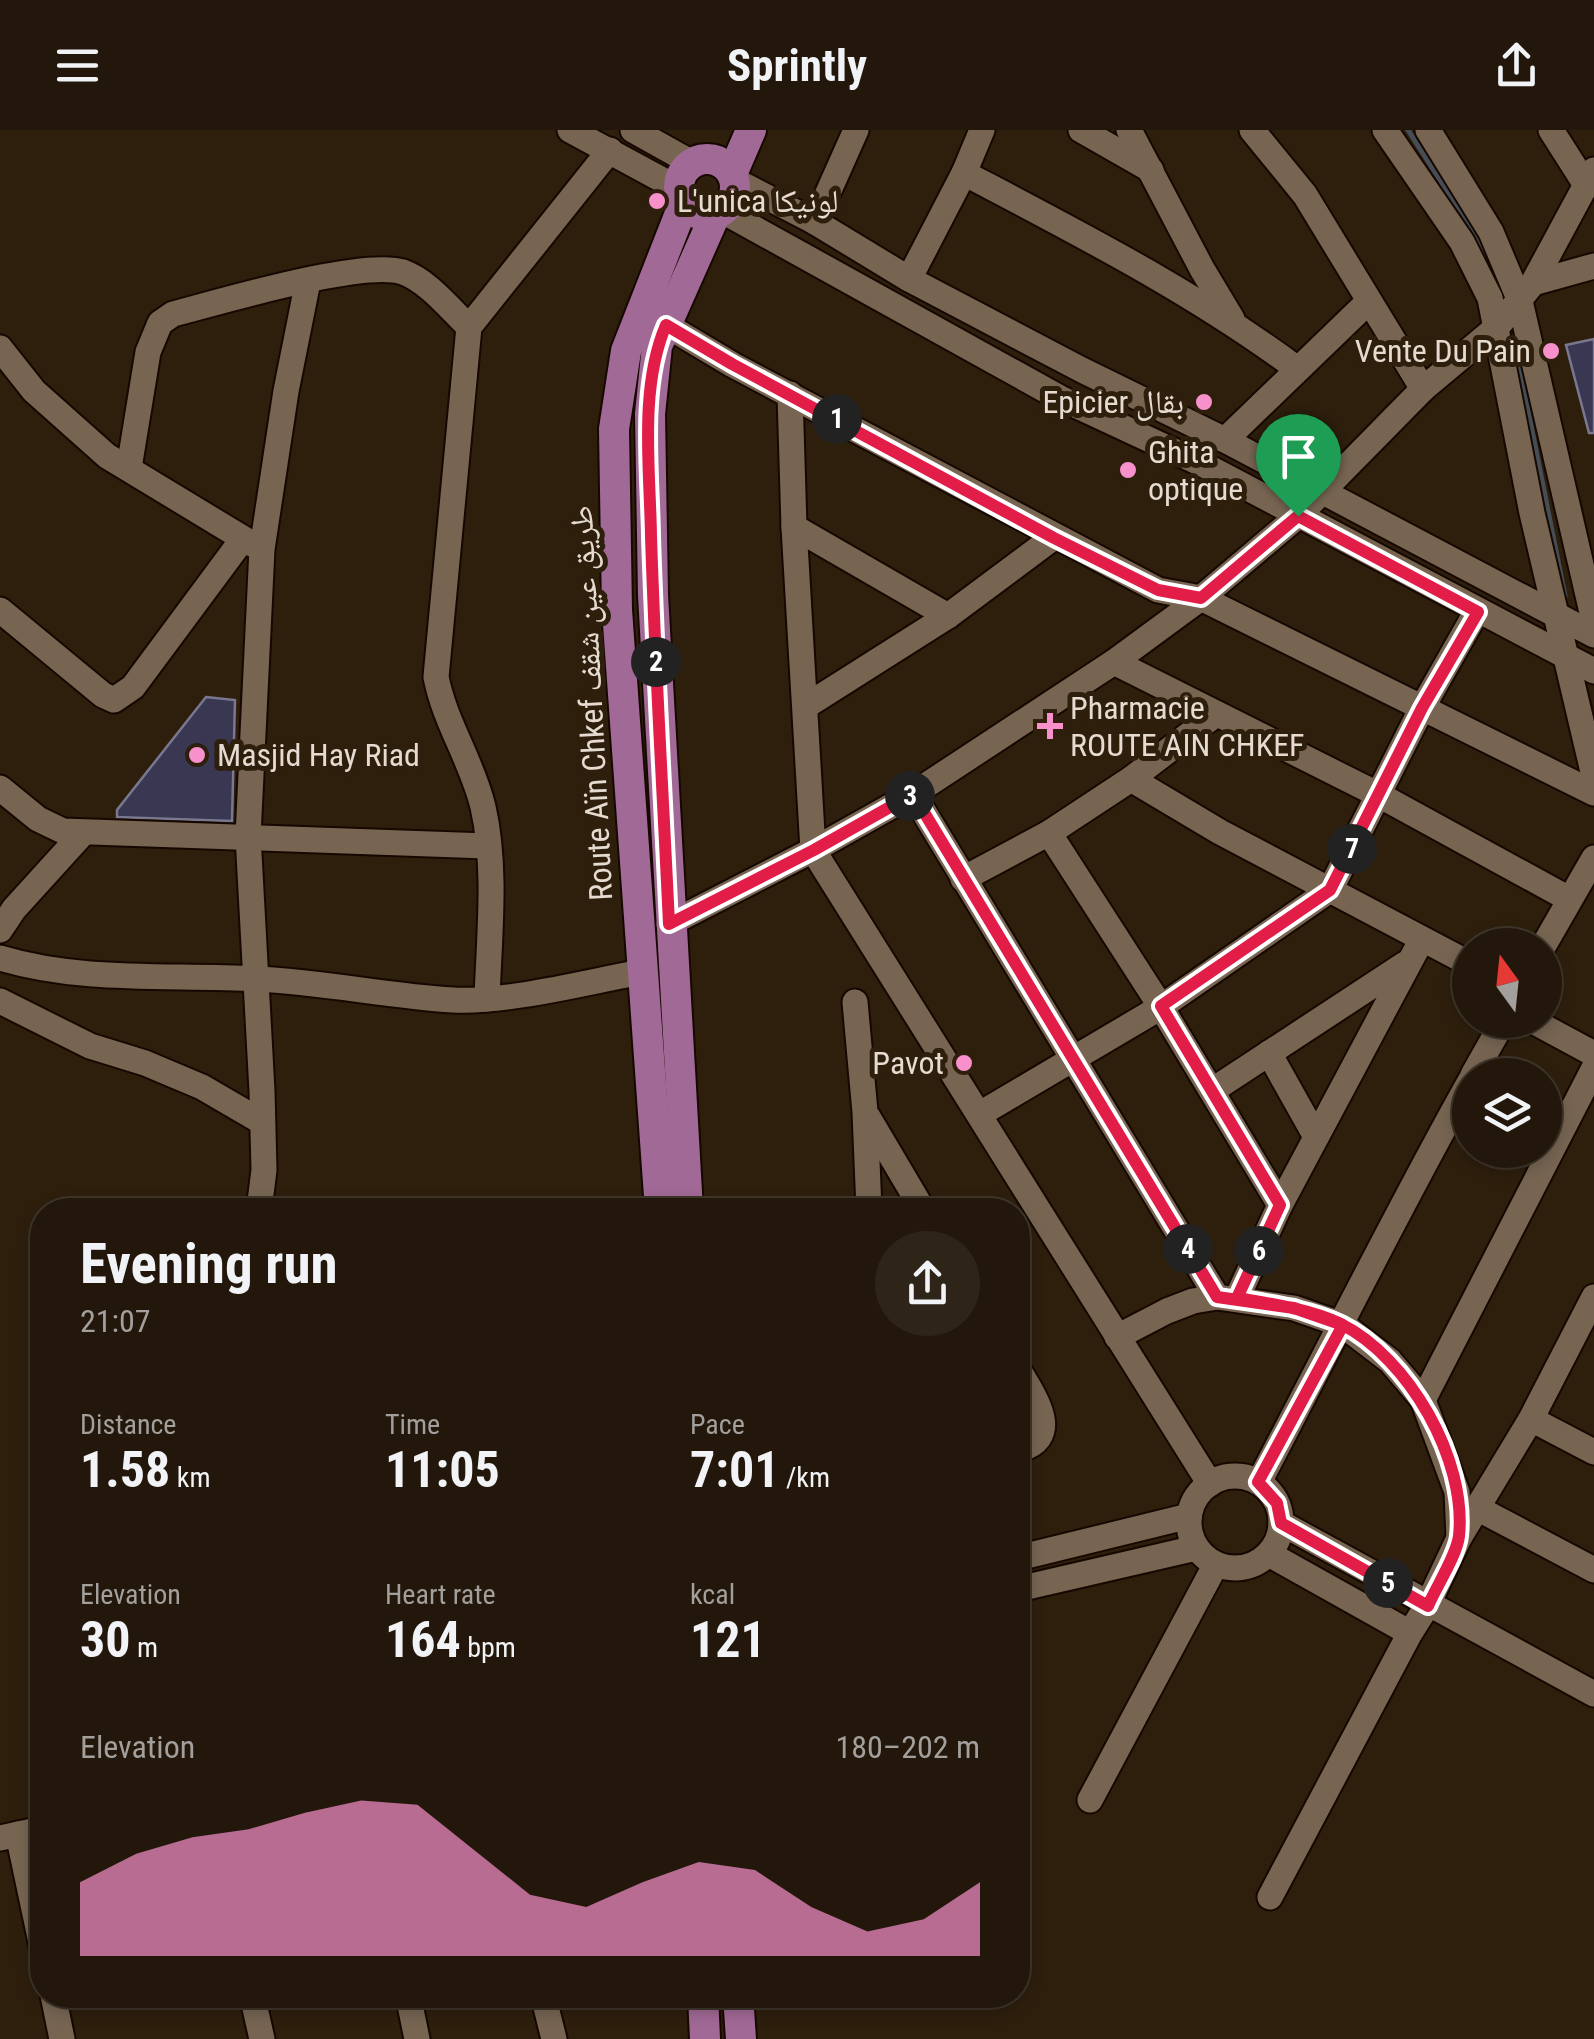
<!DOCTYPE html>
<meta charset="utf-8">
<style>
body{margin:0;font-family:"Roboto Condensed","Noto Naskh Arabic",sans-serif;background:#2e2418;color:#f1f3f6;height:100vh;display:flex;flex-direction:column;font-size:38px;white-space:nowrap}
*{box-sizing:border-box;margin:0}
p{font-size:32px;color:#a29f9c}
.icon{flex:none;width:55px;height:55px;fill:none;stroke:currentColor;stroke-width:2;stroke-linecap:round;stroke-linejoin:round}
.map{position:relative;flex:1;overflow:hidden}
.details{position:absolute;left:30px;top:1068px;width:1000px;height:810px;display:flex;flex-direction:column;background:#22170a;border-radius:40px;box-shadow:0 5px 15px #0003,0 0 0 2px #3f362b}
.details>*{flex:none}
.needle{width:65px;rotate:345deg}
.buttons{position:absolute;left:1452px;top:798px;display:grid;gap:20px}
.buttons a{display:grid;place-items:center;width:110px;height:110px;border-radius:50%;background:#22170a;box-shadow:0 5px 15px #0003,0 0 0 2px #3f362b;font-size:50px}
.pin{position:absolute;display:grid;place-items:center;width:85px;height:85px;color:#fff;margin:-102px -42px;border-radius:50% 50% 50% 0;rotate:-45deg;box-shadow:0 0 10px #0007}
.pin .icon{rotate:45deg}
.km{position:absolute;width:50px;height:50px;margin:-25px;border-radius:50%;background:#222;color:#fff;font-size:28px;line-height:50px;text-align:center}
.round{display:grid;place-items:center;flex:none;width:105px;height:105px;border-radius:52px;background:#2e2418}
.overview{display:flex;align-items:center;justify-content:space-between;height:170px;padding:0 50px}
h1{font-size:55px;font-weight:700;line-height:75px}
.metrics{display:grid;grid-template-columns:repeat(3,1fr);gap:15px;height:170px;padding:10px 50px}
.metrics div{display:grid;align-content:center}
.metrics b{font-size:50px;font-weight:700}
.metrics small{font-size:28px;font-weight:400}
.metrics p{font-size:28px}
.chart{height:280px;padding:20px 50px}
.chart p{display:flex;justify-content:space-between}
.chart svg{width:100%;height:180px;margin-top:10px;fill:#f890cb;opacity:.7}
header{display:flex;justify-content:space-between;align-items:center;height:130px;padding:0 50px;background:#22170a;font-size:45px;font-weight:700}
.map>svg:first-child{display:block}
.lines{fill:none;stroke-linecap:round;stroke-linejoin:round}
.stream{stroke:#454e56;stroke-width:5}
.building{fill:#393752;stroke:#797890;stroke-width:2.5}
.minor-casing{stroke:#160800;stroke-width:29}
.major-casing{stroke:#160800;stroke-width:34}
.minor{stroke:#776552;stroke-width:25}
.major{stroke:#a16995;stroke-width:30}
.route-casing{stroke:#fff;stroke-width:20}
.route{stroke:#e11d48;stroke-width:12}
.poi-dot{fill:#f890cb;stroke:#2e1f0d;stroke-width:4}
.labels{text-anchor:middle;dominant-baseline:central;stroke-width:10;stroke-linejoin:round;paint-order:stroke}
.poi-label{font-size:32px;fill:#e5dbd0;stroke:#2e1f0d;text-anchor:start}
.street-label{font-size:32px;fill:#e5dbd0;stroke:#2e1f0d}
</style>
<header><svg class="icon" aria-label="menu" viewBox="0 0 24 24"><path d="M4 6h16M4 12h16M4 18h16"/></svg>Sprintly<svg class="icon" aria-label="share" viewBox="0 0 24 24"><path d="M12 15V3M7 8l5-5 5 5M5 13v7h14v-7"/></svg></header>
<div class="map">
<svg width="1594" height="1909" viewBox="0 0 1594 1909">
<rect width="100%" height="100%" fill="#2e1f0d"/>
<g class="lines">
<g class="stream">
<path d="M1408,0L1489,127"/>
<path d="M1515,215L1565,466"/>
</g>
</g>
<g class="building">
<path d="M1594,209V303H1589L1566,215Z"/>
<path d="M206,567L235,570L232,691L117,687V680Z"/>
</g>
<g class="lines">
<g class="minor-casing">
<g id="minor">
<path d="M570,0L679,59"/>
<path d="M633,0L692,33"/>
<path d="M1081,0L1151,40"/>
<path d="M1129,0L1202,139L1232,189"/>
<path d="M1252,0L1305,65L1423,259"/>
<path d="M1385,0L1462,112L1490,168L1532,383L1594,646"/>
<path d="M1428,0L1491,102L1520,171L1594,491"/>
<path d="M1551,0L1586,55"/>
<path d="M964,43C1078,103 1192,161 1296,238"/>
<path d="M734,50L815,92L909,149L1082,240L1225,310L1594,505"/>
<path d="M721,80L1060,268L1206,336L1594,541"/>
<path d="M815,92L856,0"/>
<path d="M909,149L964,43L982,0"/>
<path d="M1533,153L1594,136"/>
<path d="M666,195L733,235L1158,460L1201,468L1594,663"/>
<path d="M0,218L34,261L107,326L254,415"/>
<path d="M790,264L794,397L813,720L1210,1354"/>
<path d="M1225,310L1368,172"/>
<path d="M129,338L148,222L160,193L173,184C220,172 362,129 403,142C428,151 450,179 469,197"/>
<path d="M794,397L948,486"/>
<path d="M0,480L103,565L114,570L133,557L242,410"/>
<path d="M1114,532L1379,665L1569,769"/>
<path d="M806,576L948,486L1054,407"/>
<path d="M1131,649L1220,702L1470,834"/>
<path d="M0,658L38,689L63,701L487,716"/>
<path d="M913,664L1217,1167"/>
<path d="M1049,703L1161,877L1280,1075"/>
<path d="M963,749L1049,703L1131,649L1216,584"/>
<path d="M669,794L813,720L913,664L1114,532L1201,468L1298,386L1423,259L1497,197L1533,153L1594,40"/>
<path d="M0,800L14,779L83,703"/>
<path d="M1544,815L1594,728"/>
<path d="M0,828C83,853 172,844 257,849C323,852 388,866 453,870C506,873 587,852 641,842"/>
<path d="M487,869C489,807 497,738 483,677C472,631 445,593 436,547L469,197L610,20"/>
<path d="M0,871L90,916L145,933L202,957L262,992"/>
<path d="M855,872L865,982L869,1080"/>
<path d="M1531,890L1594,924"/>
<path d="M1269,923L1316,1007"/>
<path d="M1473,945L1504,890"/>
<path d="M1213,960L1405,834"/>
<path d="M980,984L1161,877L1330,760L1422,578L1477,481"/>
<path d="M868,987L923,1080"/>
<path d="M259,1080L264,1040L262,961L248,706L262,419L286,261L308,151"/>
<path d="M1237,1168L1280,1075L1422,809"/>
<path d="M1117,1207L1167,1181L1193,1171L1217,1167L1294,1178L1343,1195L1390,1231L1423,1270L1457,1362L1459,1408"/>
<path d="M1018,1239C1033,1265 1065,1308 1018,1320"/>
<path d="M1423,1270L1594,938"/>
<path d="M1531,1289L1594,1322"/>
<circle cx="1235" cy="1392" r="46"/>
<path d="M1259,1352C1329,1219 1396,1083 1470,951"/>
<path d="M1477,1378L1594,1440"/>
<path d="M1281,1393L1594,1564"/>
<path d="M1269,1424L1410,1503"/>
<path d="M1018,1428L1189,1386"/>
<path d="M1018,1459L1196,1418"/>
<path d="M1090,1670L1216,1434"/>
<path d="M18,1704L42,1817"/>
<path d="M0,1708L42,1699"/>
<path d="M1270,1767L1410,1503L1427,1476L1459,1408L1531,1289L1594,1167"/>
<path d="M53,1865L62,1909"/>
<path d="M252,1865L262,1909"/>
<path d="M408,1865L417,1909"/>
<path d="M543,1865L554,1909"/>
</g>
</g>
<g class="major-casing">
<g id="major">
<circle cx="707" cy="57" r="28"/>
<path d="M732,44L751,0"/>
<path d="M660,1080L617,480L614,299L626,221L684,73"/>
<path d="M688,1080L653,465L650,284L657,216L716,83"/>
<path d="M703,1865L705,1909"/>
<path d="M738,1865L741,1909"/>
</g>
</g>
<use href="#minor" class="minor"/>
<use href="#major" class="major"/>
</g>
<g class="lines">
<g class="route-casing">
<path id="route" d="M1298,386L1201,468L1158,460L1054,408L732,234L666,195C639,258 650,339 651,406C655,535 663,665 669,794L814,720L913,664L1217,1167L1294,1178L1343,1195L1258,1352L1277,1373L1281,1393L1428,1476C1436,1457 1457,1425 1459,1406C1467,1330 1409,1228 1341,1194C1309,1179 1272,1174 1237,1168L1280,1075L1161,876L1330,760L1422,578L1478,482L1298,386"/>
</g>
<use href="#route" class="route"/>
</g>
<g class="poi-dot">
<circle cx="657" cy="71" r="10"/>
<circle cx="1551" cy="221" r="10"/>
<circle cx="1204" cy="272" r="10"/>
<circle cx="1128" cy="340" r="10"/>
<path d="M1045 581h10v10h10v10h-10v10h-10v-10h-10v-10h10z"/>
<circle cx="197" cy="625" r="10"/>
<circle cx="964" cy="933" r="10"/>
</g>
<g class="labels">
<g class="poi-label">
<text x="677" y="71">L'unica لونيكا</text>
<text x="1531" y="221" text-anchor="end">Vente Du Pain</text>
<text x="1184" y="272" text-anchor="end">Epicier بقال</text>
<text x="1148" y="322">Ghita<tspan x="1148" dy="37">optique</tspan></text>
<text x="1070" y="578">Pharmacie<tspan x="1070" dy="37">ROUTE AIN CHKEF</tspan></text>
<text x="217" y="625">Masjid Hay Riad</text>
<text x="944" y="933" text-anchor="end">Pavot</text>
</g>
<g class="street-label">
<text transform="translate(591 573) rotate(-93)">Route Aïn Chkef طريق عين شقف</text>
</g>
</g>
</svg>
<div class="buttons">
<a><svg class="needle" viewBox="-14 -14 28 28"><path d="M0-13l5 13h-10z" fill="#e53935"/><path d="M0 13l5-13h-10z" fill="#a29f9c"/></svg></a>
<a><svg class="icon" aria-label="layers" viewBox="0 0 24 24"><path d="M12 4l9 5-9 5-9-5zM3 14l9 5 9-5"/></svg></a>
</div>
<div class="pin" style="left:1298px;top:386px;background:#1e9e55"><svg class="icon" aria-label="arrive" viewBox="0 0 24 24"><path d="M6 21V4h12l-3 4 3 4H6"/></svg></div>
<b class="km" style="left:837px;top:289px">1</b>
<b class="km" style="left:656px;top:532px">2</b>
<b class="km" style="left:910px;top:666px">3</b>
<b class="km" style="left:1188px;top:1119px">4</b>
<b class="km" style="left:1388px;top:1453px">5</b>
<b class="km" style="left:1259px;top:1121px">6</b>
<b class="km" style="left:1352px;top:719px">7</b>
<section class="details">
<div class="overview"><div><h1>Evening run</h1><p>21:07</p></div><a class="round"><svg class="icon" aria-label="share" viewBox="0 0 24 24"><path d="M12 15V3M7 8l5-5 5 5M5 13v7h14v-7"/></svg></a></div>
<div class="metrics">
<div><p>Distance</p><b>1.58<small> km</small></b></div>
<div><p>Time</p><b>11:05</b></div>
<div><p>Pace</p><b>7:01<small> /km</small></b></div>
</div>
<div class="metrics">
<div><p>Elevation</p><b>30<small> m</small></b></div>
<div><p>Heart rate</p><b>164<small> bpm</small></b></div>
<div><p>kcal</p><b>121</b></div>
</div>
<div class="chart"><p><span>Elevation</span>180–202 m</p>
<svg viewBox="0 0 160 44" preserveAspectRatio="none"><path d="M0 44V26L10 19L20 15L30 13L40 9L50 6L60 7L70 18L80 29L90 32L100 26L110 21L120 23L130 32L140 38L150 35L160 26V44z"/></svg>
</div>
</section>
</div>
